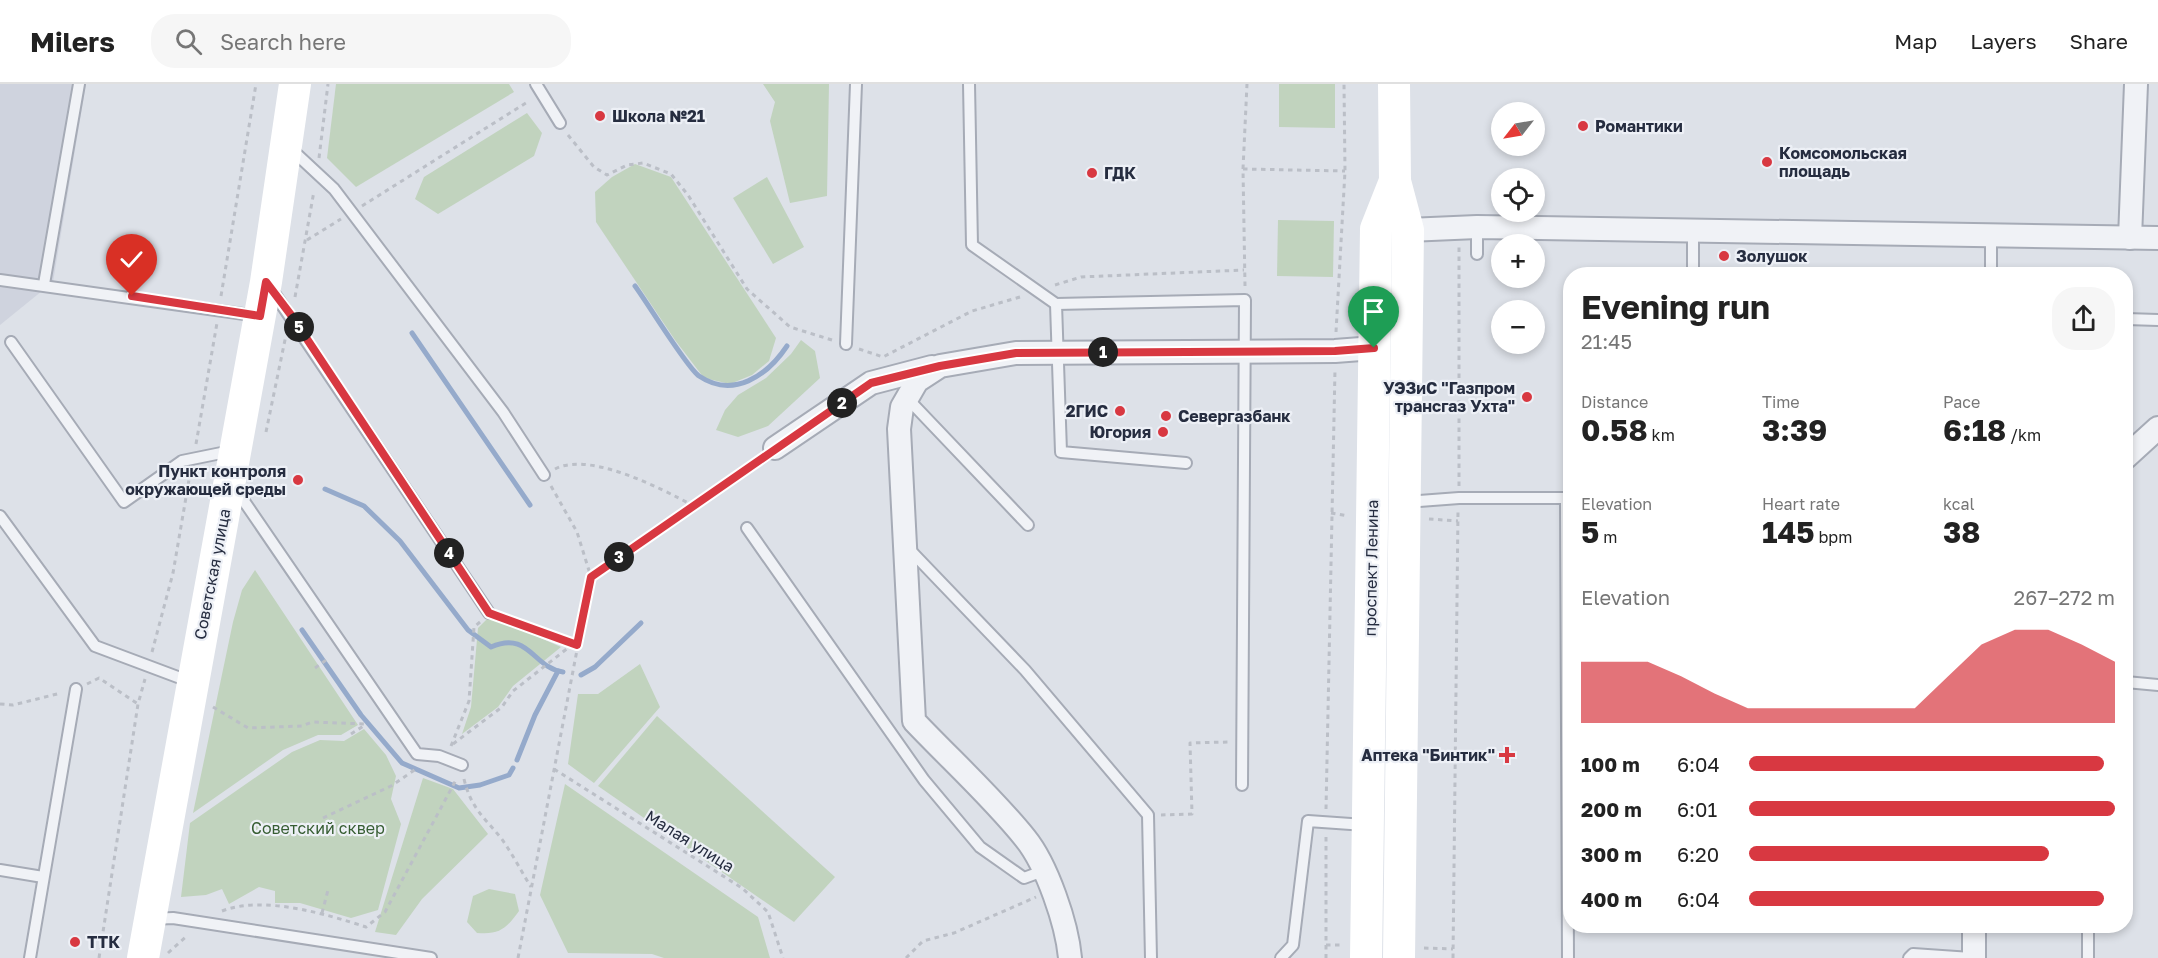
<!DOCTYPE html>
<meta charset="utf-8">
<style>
body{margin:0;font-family:"Golos Text",sans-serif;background:#f6f6f6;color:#222;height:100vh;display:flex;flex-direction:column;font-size:22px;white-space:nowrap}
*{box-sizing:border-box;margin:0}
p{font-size:20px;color:#767676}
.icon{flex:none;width:33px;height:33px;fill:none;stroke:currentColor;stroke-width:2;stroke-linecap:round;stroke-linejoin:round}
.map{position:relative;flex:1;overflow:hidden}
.panel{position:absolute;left:1563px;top:183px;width:570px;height:666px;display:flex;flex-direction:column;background:#fff;border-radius:24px;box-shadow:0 3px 9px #0003}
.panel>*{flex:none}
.needle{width:39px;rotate:239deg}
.fabs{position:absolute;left:1491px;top:18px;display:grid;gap:12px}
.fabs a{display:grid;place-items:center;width:54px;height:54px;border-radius:50%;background:#fff;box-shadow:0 3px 9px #0003;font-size:30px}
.pin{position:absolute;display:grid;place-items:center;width:51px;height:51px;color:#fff;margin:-62px -26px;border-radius:50% 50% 50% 0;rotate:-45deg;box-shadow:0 0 6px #0007}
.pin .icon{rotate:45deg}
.km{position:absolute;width:30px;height:30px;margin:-15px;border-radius:50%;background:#222;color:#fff;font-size:16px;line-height:30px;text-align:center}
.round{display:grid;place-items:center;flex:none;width:63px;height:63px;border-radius:24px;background:#f6f6f6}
.head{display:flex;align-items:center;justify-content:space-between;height:102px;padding:0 18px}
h1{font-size:33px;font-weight:700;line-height:45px}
.stats{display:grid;grid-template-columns:repeat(3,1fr);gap:9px;height:102px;padding:6px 18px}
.stats div{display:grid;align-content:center}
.stats b{font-size:30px;font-weight:700}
.stats small{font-size:16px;font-weight:400}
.stats p{font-size:16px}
.chart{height:168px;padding:12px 18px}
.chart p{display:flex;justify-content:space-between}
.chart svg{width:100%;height:108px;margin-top:6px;fill:#d83841;opacity:.7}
ul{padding:0 18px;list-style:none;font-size:20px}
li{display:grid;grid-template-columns:96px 72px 1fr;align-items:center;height:45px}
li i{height:15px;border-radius:8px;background:#d83841}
header{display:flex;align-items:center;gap:36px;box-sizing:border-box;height:84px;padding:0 30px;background:#fff;border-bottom:2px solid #e0e0e0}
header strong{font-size:28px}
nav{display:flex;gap:33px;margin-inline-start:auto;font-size:21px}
.search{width:420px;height:54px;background:#f6f6f6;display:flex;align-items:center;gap:15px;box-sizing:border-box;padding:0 21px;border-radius:24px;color:#767676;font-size:22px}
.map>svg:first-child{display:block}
.built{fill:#cfd3de}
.green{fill:#c1d3be}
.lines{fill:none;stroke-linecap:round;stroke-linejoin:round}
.stream{stroke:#95aacb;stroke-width:5}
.lane-casing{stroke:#a6abb6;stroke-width:14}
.street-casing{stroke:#a6abb6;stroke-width:26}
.path{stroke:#bbbfc7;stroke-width:3;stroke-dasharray:4.5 4.5;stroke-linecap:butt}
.lane{stroke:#f0f2f6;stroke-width:10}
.street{stroke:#f0f2f6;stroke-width:22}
.secondary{stroke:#fff;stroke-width:32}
.route-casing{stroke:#fff;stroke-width:12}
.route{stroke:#d83841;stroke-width:8}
.poi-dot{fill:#d83841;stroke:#edf0f6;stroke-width:2}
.labels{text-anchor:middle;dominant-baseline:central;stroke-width:4.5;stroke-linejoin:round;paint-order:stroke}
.poi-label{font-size:16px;font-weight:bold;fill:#262d40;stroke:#edf0f6;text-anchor:start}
.street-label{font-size:16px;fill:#262d40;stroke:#edf0f6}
.park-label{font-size:16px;fill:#365d32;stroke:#edf0f6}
</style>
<header>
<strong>Milers</strong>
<div class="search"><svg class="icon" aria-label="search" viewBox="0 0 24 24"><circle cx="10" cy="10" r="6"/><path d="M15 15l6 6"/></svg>Search here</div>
<nav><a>Map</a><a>Layers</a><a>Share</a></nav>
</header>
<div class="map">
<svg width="2158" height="874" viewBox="0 0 2158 874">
<rect width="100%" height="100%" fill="#dde1e8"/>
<path class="built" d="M0,0H86L53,198L0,241Z"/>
<g class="green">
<path d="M336,0H509L514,8L356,103L327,74Z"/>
<path d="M763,0H829L827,112L790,119L770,37L775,18Z"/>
<path d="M1279,0H1335V44L1279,43Z"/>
<path d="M527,29L542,49L534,72L438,130L415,115L424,93Z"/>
<path d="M635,80L671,93L776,254L769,277L752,291L730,300L704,294L675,256L596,138L595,108L612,93Z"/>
<path d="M767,93L804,163L773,180L733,114Z"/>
<path d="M1278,136L1334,137L1333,193L1277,192Z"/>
<path d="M801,256L815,267L820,294L768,342L738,353L716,346L725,326L738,311L766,294L791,270Z"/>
<path d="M255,486L358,641L341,651H318L283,666L193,729L233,538L242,506Z"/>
<path d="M490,532L561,563L513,602L498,623L462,650L471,623L478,544Z"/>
<path d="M640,580L660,623L594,699L568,680L578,610H598Z"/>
<path d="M657,632L835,793L794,838L598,702Z"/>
<path d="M364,645L386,671L396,692L391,715L401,740L378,826L351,834L300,819H275V807L259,803L229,820L222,805L206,811L181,813L190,739L292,668L320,656L344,657Z"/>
<path d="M423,694L453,705L488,750L422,815L396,851L375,848Z"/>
<path d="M565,700L758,833L770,874H664L652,870L568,869L540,811Z"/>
<path d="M489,805L515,810L519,827C506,845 499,851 477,849L467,838L473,812Z"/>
</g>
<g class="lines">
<g class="stream">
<path d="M635,202C647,218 687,284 699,292C733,315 767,292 787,262"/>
<path d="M412,249L530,421"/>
<path d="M325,405L364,422L400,457L468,546L491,563C529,546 533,584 563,588"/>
<path d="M302,546L361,631L402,679L459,704L480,701L509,691L513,684"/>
<path d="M581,591L595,583L641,539"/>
<path d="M517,676L535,631L558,587"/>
</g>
<g class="lane-casing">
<g id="lane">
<path d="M536,0L560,39"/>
<path d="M969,0L972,161L1056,220L1245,216L1242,701"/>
<path d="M291,65L334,105L503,328L544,391"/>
<path d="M1991,150V190"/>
<path d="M1477,170V143"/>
<path d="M1693,190V146"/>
<path d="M0,196L258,232"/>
<path d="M44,200L79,0"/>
<path d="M272,206L489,529"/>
<path d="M1056,220L1061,368L1186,379"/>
<path d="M2126,235L2158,236"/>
<path d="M11,258L124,418L182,377L231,367"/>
<path d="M846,260L856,0"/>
<path d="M907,314L1028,441"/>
<path d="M235,404L417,670L439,672L462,681"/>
<path d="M1566,414L1568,874"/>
<path d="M1406,418L1459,414H1570"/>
<path d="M0,432L95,562L191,598"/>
<path d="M747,444L924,696L980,763L1024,794L1043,787"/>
<path d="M907,463L1025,586L1148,731L1151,874"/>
<path d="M2126,598L2158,601"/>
<path d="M0,786L43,793"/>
<path d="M152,835L173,834L431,874"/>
<path d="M30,874L76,605"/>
<path d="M1281,874L1293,861L1308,737L1365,741"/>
<path d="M1909,874L1913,870L1971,874"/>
<path d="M2088,874V842"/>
</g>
</g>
<g class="street-casing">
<g id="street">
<path d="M1408,146L1477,143L2158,154"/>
<path d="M2130,154L2136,0"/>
<path d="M775,364L871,299L932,283"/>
<path d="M2126,373L2158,344"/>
<path d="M1070,874C1067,840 1047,781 1025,754C992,713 951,676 914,637L899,345L902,323L917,297L940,282L1016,269L1335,267L1374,264"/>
<path d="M1974,874V842"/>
</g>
</g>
<g class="path">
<path d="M568,51L594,83L607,91L627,81L643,79L671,90L688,111L747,205L790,243L832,256"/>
<path d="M319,74L328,0"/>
<path d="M1243,85L1345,87"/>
<path d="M362,122L529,17"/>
<path d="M307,156L341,135"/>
<path d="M1055,201L1081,193L1244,186"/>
<path d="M1245,202L1243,85L1247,0"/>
<path d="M221,212L256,0"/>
<path d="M295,213L314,107"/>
<path d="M1336,248L1345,87L1344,0"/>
<path d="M859,265L883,273L972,227L1020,213"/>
<path d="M266,348L286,251"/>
<path d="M196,360L217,239"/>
<path d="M555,385C589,367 660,404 692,421"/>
<path d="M551,402L577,448L591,493"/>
<path d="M1459,402V163"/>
<path d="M1331,429L1348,432"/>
<path d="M1429,435L1458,437"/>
<path d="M500,533L577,561"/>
<path d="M152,568L173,489L190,390"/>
<path d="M315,584L329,574"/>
<path d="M87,600L99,594L138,620"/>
<path d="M0,620L13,621L61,609"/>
<path d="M213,623L248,644L302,642L312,638L366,640"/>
<path d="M351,650L365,641"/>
<path d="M453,660L502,623L513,607L573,560"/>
<path d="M451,662L469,617L474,543L480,538"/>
<path d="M554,685L742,804L768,828L783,874"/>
<path d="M464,695C471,724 483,732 501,754C512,769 521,787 531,803"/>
<path d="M1326,725L1335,285"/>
<path d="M1161,731L1192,730L1190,659L1228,658"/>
<path d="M323,734L391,702L416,685"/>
<path d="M1326,753V874"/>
<path d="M222,827C263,811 326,830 366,843L385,828L457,694"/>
<path d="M322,829L328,806"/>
<path d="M1326,861H1342"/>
<path d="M1424,864L1453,865"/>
<path d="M168,869L188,851"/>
<path d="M99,874L138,620L145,595"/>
<path d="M518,874L591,493L761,374"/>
<path d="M906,874L923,857L954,849L1036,813"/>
<path d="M1453,874L1458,427"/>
</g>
<use href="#lane" class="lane"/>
<use href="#street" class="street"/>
<g class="secondary">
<path d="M1394,0L1395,97L1408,146L1399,874"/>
<path d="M143,874L266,198L295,0"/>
<path d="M1366,874L1376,145L1395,97"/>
</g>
</g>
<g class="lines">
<g class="route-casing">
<path id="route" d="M132,212L260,232L266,198L291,231L489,529L577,561L591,493L871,299L940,282L1016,269L1335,267L1374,264"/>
</g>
<use href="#route" class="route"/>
</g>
<g class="poi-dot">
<circle cx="600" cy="32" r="6"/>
<circle cx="1583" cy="42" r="6"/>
<circle cx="1767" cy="78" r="6"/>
<circle cx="1092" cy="89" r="6"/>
<circle cx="1724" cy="172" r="6"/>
<circle cx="1527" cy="313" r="6"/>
<circle cx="1120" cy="327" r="6"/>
<circle cx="1166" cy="332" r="6"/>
<circle cx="1163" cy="348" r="6"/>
<circle cx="298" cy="396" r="6"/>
<path d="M1504 662h6v6h6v6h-6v6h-6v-6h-6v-6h6z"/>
<circle cx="75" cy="858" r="6"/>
</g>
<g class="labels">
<g class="poi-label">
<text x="612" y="32">Школа №21</text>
<text x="1595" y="42">Романтики</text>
<text x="1779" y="69">Комсомольская<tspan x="1779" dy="18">площадь</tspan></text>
<text x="1104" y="89">ГДК</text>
<text x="1736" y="172">Золушок</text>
<text x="1515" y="304" text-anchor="end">УЭЗиС "Газпром<tspan x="1515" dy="18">трансгаз Ухта"</tspan></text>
<text x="1108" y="327" text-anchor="end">2ГИС</text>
<text x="1178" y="332">Севергазбанк</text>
<text x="1151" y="348" text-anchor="end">Югория</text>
<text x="286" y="387" text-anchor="end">Пункт контроля<tspan x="286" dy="18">окружающей среды</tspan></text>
<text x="1495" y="671" text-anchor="end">Аптека "Бинтик"</text>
<text x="87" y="858">ТТК</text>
</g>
<g class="street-label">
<text transform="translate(1371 484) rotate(-89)">проспект Ленина</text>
<text transform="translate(212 490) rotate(-79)">Советская улица</text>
<text transform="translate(690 757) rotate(32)">Малая улица</text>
</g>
<g class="park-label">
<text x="318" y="744">Советский сквер</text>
</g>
</g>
</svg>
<div class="fabs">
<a><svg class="needle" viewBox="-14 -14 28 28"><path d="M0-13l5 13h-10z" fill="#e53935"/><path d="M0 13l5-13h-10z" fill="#767676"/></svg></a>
<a><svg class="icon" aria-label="locate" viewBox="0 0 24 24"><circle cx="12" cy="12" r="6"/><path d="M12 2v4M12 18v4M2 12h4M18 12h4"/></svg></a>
<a>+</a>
<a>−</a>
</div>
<div class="pin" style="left:1374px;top:264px;background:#1e9e55"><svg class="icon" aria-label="arrive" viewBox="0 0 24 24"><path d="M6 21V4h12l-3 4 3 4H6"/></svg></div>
<div class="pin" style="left:132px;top:212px;background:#d93025"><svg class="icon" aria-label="check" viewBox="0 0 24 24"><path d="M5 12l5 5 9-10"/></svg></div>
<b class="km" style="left:1103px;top:268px">1</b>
<b class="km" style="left:842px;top:319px">2</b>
<b class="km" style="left:619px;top:473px">3</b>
<b class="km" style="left:449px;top:469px">4</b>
<b class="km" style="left:299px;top:243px">5</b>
<section class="panel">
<div class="head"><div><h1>Evening run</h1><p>21:45</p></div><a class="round"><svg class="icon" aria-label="share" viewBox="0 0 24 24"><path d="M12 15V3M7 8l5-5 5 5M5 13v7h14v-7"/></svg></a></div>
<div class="stats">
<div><p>Distance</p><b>0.58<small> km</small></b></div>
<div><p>Time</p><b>3:39</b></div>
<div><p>Pace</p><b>6:18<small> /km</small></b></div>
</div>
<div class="stats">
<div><p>Elevation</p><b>5<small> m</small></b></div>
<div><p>Heart rate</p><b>145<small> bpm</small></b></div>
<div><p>kcal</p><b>38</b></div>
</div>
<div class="chart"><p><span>Elevation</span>267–272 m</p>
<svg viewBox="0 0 160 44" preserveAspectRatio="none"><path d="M0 44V19L10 19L20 19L30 25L40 32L50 38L60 38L70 38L80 38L90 38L100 38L110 25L120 12L130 6L140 6L150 12L160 19V44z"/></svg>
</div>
<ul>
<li><b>100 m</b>6:04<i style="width:97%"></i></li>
<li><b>200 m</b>6:01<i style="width:100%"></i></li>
<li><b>300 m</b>6:20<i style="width:82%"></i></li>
<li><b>400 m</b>6:04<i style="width:97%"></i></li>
</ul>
</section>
</div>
